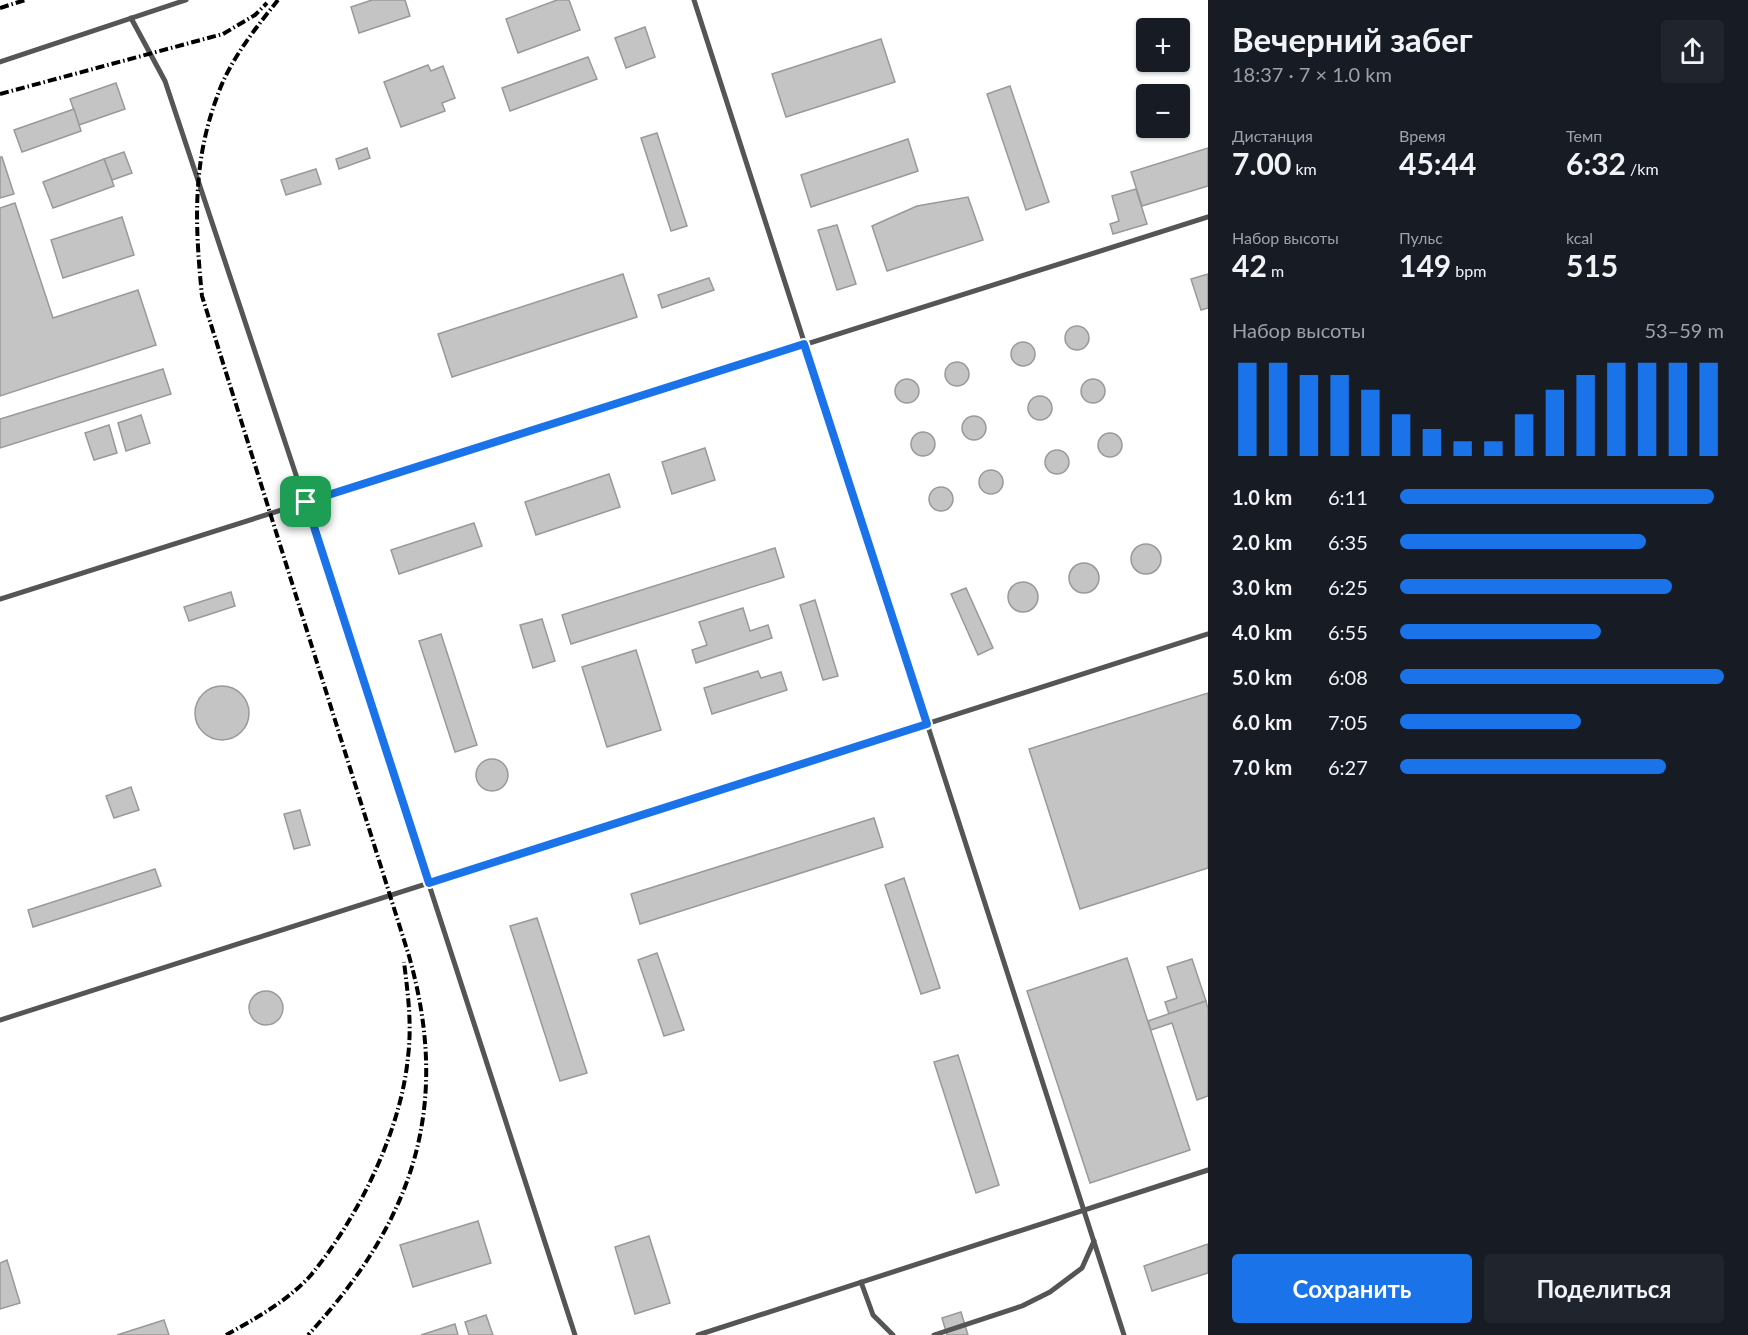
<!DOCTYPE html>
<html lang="ru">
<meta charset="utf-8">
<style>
body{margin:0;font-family:Lato,sans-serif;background:#20242c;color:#f1f3f6;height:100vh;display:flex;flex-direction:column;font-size:22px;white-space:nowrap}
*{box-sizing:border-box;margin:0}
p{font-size:20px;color:#9ea1a6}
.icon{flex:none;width:33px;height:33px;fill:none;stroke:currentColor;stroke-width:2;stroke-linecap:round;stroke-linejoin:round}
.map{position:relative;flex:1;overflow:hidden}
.side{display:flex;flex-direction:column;background:#171b24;width:540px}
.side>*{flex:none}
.fabs{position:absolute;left:1136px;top:18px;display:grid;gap:12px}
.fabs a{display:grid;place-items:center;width:54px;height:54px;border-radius:6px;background:#171b24;box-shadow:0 2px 4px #0004;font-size:30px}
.pin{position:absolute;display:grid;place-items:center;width:51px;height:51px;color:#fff;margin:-26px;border-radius:12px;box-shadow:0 3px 9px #0006}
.round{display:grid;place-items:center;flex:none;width:63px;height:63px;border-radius:6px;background:#20242c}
.head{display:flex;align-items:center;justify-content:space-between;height:102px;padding:0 24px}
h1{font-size:33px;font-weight:700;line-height:45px}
.stats{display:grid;grid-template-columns:repeat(3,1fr);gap:9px;height:102px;padding:6px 24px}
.stats div{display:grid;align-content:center}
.stats b{font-size:30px;font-weight:700}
.stats small{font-size:16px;font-weight:400}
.stats p{font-size:16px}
.chart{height:168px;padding:12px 24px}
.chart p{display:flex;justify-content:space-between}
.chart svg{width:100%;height:108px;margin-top:6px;stroke:#1a73e8;stroke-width:6}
.action{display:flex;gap:12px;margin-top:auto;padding:12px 24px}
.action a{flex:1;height:69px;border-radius:6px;background:#1a73e8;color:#fff;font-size:24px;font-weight:700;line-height:69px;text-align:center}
.action a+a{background:#20242c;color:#f1f3f6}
ul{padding:0 24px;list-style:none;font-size:20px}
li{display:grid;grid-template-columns:96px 72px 1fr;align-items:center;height:45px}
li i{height:15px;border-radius:8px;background:#1a73e8}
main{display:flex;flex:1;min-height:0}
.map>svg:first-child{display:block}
.building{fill:#c4c4c4;stroke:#999;stroke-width:1.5}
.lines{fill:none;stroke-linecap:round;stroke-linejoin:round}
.lane{stroke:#555;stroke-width:5}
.rail{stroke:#000;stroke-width:4;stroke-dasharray:9 3 1.5 3;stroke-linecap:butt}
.route-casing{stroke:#fff;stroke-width:12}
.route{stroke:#1a73e8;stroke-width:8}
</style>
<main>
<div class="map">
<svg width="1208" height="1335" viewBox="0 0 1208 1335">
<rect width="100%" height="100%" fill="#fff"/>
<g class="building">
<path d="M372,0H405L410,16L359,33L351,7Z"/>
<path d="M557,0H569L580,30L518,53L506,19Z"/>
<path d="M645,27L655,57L626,68L615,38Z"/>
<path d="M881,39L895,82L786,117L772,74Z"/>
<path d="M588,57L597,79L510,111L502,88Z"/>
<path d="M428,65L431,71L443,66L455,98L442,103L445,111L401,127L384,82Z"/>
<path d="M116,83L125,109L79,125L70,99Z"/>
<path d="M1010,86L1049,202L1026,210L987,94Z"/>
<path d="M74,109L81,131L22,152L14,130Z"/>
<path d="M657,133L687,226L671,231L641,138Z"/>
<path d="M908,139L918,171L811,207L801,175Z"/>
<path d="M367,148L370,158L339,169L336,159Z"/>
<path d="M1208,148V186L1142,206L1131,172Z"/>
<path d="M124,152L132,173L112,180L104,159Z"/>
<path d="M0,157H2L14,194L0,198Z"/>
<path d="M104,159L114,186L53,208L43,182Z"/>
<path d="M316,169L321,184L286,195L281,180Z"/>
<path d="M1136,189L1147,224L1113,234L1110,224L1119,221L1112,196Z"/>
<path d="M968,197L983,240L887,271L872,226L917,206Z"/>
<path d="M15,203L53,318L138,290L156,345L0,396V208Z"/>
<path d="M122,217L134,255L63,278L51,240Z"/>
<path d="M837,225L856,284L837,290L818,230Z"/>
<path d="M623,274L637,317L452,377L438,334Z"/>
<path d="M1208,274V308L1201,310L1191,279Z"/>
<path d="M709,278L714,290L662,308L658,295Z"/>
<circle cx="1077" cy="338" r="12"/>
<circle cx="1023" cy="354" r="12"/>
<circle cx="957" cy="374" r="12"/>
<path d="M163,369L171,394L0,448V419Z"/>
<circle cx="1093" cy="391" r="12"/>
<circle cx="907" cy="391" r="12"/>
<circle cx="1040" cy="408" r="12"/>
<path d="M141,415L150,443L126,451L118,423Z"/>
<circle cx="974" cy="428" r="12"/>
<path d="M109,425L117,453L94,460L85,433Z"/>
<circle cx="923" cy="444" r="12"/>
<circle cx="1110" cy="445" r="12"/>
<path d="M705,448L715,480L672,494L662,462Z"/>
<circle cx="1057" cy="462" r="12"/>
<circle cx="991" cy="482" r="12"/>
<path d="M609,474L620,507L536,535L525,502Z"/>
<circle cx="941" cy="499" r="12"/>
<path d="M474,523L482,546L399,574L391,550Z"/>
<circle cx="1146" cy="559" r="15"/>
<path d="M775,548L784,577L571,644L562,615Z"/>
<circle cx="1084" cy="578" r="15"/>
<circle cx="1023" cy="597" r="15"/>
<path d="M966,588L993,648L978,655L951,594Z"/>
<path d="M231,592L235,606L189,621L184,607Z"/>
<path d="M815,600L838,676L823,680L800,605Z"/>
<path d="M743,608L750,631L768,625L772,638L696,663L692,650L707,645L699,622Z"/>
<path d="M542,619L555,661L533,668L520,625Z"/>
<path d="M441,634L477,745L455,752L419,641Z"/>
<path d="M636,650L661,730L607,747L582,667Z"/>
<path d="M758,671L761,678L781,672L787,690L712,714L704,688Z"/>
<circle cx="222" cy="713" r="27"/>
<path d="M1208,693V868L1080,909L1029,749Z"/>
<circle cx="492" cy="775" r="16"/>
<path d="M131,787L139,810L114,818L106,796Z"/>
<path d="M300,810L310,845L294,849L284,814Z"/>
<path d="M874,818L883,847L640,924L631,894Z"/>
<path d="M155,869L161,886L33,927L28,910Z"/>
<path d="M904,878L940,988L921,994L885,885Z"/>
<path d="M537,918L587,1073L560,1081L510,926Z"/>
<path d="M657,953L684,1030L664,1036L638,960Z"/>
<path d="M1127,958L1190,1150L1090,1183L1027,991Z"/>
<path d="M1192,959L1206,1001L1169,1014L1165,1002L1177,998L1167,967Z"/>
<circle cx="266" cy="1008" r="17"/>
<path d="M1206,1001L1208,1009V1096L1197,1100L1172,1023L1151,1030L1148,1021Z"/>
<path d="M958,1055L999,1185L976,1193L934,1062Z"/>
<path d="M478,1221L491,1263L413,1287L400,1245Z"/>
<path d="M649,1236L670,1303L635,1314L615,1247Z"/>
<path d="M1208,1244V1273L1152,1291L1144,1266Z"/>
<path d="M7,1260L20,1303L0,1309V1263Z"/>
<path d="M961,1312L968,1335H947L942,1318Z"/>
<path d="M486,1315L493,1335H469L465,1322Z"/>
<path d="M164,1320L169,1335H117Z"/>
<path d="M455,1324L458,1335H421Z"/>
</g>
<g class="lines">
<g class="lane">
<path d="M694,0L1124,1335"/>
<path d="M131,18L165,81L305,502L575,1335"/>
<path d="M0,62L186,0"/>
<path d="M0,599L1208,217"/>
<path d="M0,1020L1208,634"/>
<path d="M861,1282L873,1315L893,1335"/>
<path d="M698,1335L1208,1170"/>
<path d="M934,1335L1022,1306L1050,1292L1082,1268L1094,1241"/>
</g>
<g class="rail">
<path d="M278,0C255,29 229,61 217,97C192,164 195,226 202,296L409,956C452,1108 413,1221 308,1335"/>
<path d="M0,8L25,0"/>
<path d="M0,94L223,34L255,15L267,3"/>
<path d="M226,1335C255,1319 289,1300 311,1275C358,1218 401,1131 408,1057C412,1025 408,994 404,962"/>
</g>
</g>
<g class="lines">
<g class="route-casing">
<path id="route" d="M804,344L927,724L429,883L306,502Z"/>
</g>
<use href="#route" class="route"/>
</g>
</svg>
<div class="fabs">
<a>+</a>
<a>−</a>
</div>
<div class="pin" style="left:306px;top:502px;background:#1e9e55"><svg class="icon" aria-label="arrive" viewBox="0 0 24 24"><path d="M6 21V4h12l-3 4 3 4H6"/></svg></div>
</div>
<section class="side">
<div class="head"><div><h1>Вечерний забег</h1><p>18:37 · 7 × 1.0 km</p></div><a class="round"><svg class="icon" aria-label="share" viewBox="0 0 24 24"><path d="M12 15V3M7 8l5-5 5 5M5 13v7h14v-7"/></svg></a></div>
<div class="stats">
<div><p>Дистанция</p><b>7.00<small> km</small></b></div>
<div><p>Время</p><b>45:44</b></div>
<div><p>Темп</p><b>6:32<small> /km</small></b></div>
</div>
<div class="stats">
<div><p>Набор высоты</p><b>42<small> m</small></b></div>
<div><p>Пульс</p><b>149<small> bpm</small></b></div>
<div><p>kcal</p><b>515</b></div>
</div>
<div class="chart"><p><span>Набор высоты</span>53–59 m</p>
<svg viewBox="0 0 160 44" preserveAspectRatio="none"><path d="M5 44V6M15 44V6M25 44V11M35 44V11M45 44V17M55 44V27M65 44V33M75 44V38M85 44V38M95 44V27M105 44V17M115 44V11M125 44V6M135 44V6M145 44V6M155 44V6"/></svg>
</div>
<ul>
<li><b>1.0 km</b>6:11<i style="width:97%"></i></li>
<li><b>2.0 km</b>6:35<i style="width:76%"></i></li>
<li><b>3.0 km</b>6:25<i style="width:84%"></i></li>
<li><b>4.0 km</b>6:55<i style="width:62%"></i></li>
<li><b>5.0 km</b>6:08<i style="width:100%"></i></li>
<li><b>6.0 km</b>7:05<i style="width:56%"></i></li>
<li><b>7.0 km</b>6:27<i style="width:82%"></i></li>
</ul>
<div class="action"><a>Сохранить</a><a>Поделиться</a></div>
</section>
</main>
